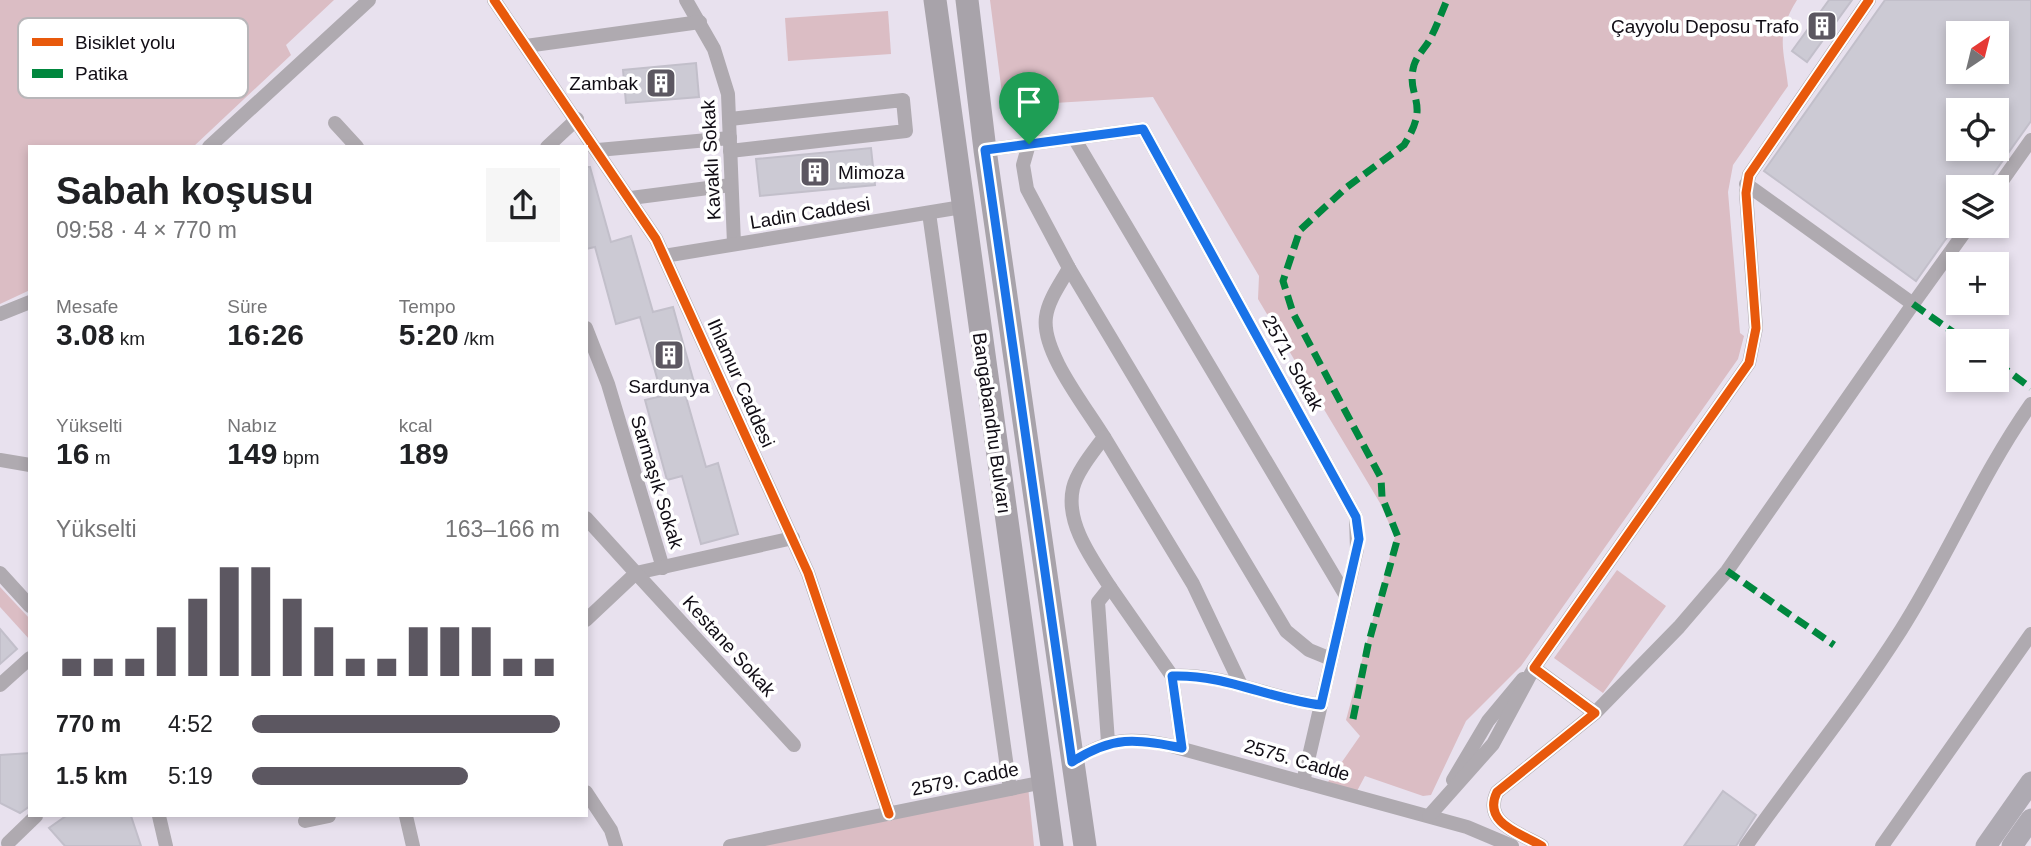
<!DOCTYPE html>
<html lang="tr">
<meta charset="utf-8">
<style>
body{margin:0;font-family:Arial,sans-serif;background:#f6f6f6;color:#202124;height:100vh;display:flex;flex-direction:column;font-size:26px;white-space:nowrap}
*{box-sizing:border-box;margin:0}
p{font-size:23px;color:#757577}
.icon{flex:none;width:38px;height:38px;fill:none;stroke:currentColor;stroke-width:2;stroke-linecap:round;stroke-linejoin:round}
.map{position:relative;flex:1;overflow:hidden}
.sheet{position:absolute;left:28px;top:145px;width:560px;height:672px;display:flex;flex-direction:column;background:#fff;border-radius:0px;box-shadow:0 4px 10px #0003}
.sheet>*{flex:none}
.needle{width:46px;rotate:35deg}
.fabs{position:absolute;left:1946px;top:21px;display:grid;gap:14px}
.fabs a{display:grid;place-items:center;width:63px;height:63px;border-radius:0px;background:#fff;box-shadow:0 4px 10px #0003;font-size:35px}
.pin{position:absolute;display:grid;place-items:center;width:60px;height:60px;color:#fff;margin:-72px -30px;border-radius:50% 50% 50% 0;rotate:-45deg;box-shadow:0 0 7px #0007}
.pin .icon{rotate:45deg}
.round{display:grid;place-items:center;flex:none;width:74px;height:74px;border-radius:0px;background:#f6f6f6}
.overview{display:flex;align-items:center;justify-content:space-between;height:119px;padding:0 28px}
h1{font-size:38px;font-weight:700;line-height:52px}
.metrics{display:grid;grid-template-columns:repeat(3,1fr);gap:10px;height:119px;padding:7px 28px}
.metrics div{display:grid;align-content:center}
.metrics b{font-size:30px;font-weight:700}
.metrics small{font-size:19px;font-weight:400}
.metrics p{font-size:19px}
.chart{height:196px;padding:14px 28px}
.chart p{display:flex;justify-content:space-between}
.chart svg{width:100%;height:126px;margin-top:7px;stroke:#5c5761;stroke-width:6}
ul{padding:0 28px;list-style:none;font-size:23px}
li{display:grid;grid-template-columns:112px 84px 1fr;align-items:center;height:52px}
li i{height:18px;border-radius:9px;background:#5c5761}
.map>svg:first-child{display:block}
.green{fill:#dbbdc4}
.building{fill:#cccad4;stroke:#c2bfca;stroke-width:2;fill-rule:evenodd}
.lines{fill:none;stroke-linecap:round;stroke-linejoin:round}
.street{stroke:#afaab0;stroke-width:14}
.secondary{stroke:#aeaab2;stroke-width:21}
.primary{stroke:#a8a3aa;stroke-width:23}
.quiet{stroke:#00873e;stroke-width:7;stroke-dasharray:14 7;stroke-linecap:butt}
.cycleway-casing{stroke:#fff;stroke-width:13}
.cycleway{stroke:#e8590c;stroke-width:9}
.route-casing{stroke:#fff;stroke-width:14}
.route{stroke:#1a73e8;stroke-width:9}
.labels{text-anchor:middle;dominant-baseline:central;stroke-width:7;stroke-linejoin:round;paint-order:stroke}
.poi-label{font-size:19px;fill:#110d15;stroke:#fff;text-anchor:end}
.street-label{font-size:19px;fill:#110d15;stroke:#fff}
.key{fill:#fff;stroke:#b8b6b9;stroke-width:2}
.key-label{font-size:19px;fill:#110d15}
</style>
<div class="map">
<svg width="2031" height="846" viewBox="0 0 2031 846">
<rect width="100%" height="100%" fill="#e8e1ee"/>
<g class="green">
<path d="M0,0H334L286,45L291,55L193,147H30V290L0,304Z"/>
<path d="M990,0H1797C1775,35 1784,49 1788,86L1733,165L1728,192L1740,333L1744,336L1738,359L1521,666L1466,721L1431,795L1423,796L1365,776L1357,791L1328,782L1360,736L1346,720L1395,537L1380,503L1258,299L1259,276L1153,97L1022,105L1023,114L1005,117Z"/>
<path d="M888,11L891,54L788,61L785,18Z"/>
<path d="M1617,570L1666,606L1603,693L1554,658Z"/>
<path d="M0,587L30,619V640L0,607Z"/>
<path d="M1028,786L1034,846H730Z"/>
</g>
<g class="building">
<path d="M1829,0H1852L1807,62L1792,51Z"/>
<path d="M1885,0H2031V121L1984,187H1958V222L1916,281L1764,171ZM1958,33H1997V72H1958ZM1958,110H1997V149H1958Z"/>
<path d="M696,63L699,97L626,103L623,70Z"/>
<path d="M871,148L875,185L760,196L756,159Z"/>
<path d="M586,167H590L611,242L631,236L653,312L673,307L695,386L684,390L706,467L718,463L738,534L701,544L682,476L667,480L645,400L662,396L640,317L616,324L595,247L586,249Z"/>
<path d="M0,629L17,649L0,664Z"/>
<path d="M30,753V806L20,813L0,803V755Z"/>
<path d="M1723,791L1756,815L1736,846H1684Z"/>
<path d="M66,816H131L141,846H65L49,828Z"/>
</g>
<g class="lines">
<g class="street">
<path d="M494,0L656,239L808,573L889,814"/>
<path d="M686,0L714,49L728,94L734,244"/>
<path d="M526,46L700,22"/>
<path d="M730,119L903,100L906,131L730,151"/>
<path d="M335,123L357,147"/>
<path d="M1074,138L1346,596"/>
<path d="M1029,144L1023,165L1027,189L1069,268L1286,631L1309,650L1331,659"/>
<path d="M209,147L369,0"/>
<path d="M547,147L577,119"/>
<path d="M598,150L730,138"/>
<path d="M985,150L1143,129L1356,517L1357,549L1303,782"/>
<path d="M1997,188L2031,140"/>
<path d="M631,198L731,185"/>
<path d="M929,213L1010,789"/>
<path d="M664,256L962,207"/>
<path d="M1069,268C1061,283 1048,300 1046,317C1041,352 1086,407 1104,437C1094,451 1077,471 1073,488C1065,523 1092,559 1110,587L1098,602L1108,742"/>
<path d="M1913,304L1969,226"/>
<path d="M0,314L30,302"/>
<path d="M586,328L608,384L663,568"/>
<path d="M1104,437L1193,584L1241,685"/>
<path d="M0,460L30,465"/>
<path d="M586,518L636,573L793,538"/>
<path d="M0,573L30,606"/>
<path d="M1110,587L1172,676"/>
<path d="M586,620L636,573L794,745"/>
<path d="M0,685L30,658"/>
<path d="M1595,713L1679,627L1727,571L1913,304L1746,184"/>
<path d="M1182,748L1172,676C1225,673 1269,699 1321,705"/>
<path d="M1072,762C1107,739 1127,737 1168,745L1467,827L1512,846"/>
<path d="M1453,780L1488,721L1523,679"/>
<path d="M586,792L611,830L616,846"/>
<path d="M159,816L166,846"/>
<path d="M406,816L413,846"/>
<path d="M1429,816L1493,744L1534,668"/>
<path d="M305,821L329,816"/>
<path d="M8,843L36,816"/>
<path d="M730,846L1044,782"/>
<path d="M1542,846C1520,833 1482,823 1497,792L1595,713L1534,668L1749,363L1756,328L1746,193L1749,175L1869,0"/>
<path d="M1746,846C1797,774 1854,704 1901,630C1948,556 1981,475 2031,404"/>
<path d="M1882,846L2031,634"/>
</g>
<g class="secondary">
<path d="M1986,846L2031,782"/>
<path d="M2012,846L2031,819"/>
</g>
<g class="primary">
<path d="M935,0L1052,846"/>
<path d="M967,0L985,150L1085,846"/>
</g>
<g class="quiet">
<path d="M1913,304L1966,341"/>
<path d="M1997,363L2031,388"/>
<path d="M1727,571L1834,645"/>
<path d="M1353,719L1368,645L1398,537L1382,497L1381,478L1293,313L1283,281L1300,230L1347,187L1404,145C1432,101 1405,98 1414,65C1417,56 1424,49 1429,41C1436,28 1441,14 1447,0"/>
</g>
<g class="cycleway-casing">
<g id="cycleway">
<path d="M494,0L656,239L808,573L889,814"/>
<path d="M1542,846C1520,833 1482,823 1497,792L1595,713L1534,668L1749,363L1756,328L1746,193L1749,175L1869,0"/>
</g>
</g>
<use href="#cycleway" class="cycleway"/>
</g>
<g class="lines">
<g class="route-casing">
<path id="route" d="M1143,129L1356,517L1359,539L1321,705C1269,699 1225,674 1172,676L1182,748C1136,738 1112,736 1072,762L985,150Z"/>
</g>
<use href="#route" class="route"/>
</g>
<defs>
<g id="building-square" transform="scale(1.575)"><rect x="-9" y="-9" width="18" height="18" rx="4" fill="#5c5761" stroke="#fff"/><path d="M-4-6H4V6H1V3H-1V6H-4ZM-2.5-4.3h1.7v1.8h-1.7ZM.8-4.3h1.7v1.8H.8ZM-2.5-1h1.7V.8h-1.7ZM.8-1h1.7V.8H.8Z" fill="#fff"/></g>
</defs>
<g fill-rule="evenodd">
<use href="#building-square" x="1822" y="26"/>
<use href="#building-square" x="661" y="83"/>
<use href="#building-square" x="815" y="172"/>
<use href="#building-square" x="669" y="355"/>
</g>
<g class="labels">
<g class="poi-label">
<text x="1799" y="26">Çayyolu Deposu Trafo</text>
<text x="638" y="83">Zambak</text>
<text x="838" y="172" text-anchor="start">Mimoza</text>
<text x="669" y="386" text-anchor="middle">Sardunya</text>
</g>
<g class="street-label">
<text transform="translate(711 160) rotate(-93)">Kavaklı Sokak</text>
<text transform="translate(810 213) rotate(-9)">Ladin Caddesi</text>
<text transform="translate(1293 363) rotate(61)">2571. Sokak</text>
<text transform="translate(741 383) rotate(66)">Ihlamur Caddesi</text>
<text transform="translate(992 423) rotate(82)">Bangabandhu Bulvarı</text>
<text transform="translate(657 482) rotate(73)">Sarmaşık Sokak</text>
<text transform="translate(729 646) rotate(48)">Kestane Sokak</text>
<text transform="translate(1297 760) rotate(16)">2575. Cadde</text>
<text transform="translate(965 779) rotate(-11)">2579. Cadde</text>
</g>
</g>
<rect x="18" y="18" width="230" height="80" rx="10" class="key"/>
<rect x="32" y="38" width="31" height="8" fill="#e8590c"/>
<rect x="32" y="69" width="31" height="9" fill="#00873e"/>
<g class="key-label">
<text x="75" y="49">Bisiklet yolu</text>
<text x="75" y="80">Patika</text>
</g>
</svg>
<div class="fabs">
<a><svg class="needle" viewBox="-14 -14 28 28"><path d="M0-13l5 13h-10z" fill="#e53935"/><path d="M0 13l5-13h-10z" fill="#757577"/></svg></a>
<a><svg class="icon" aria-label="locate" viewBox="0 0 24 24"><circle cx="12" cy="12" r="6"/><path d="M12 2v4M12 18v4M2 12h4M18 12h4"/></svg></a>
<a><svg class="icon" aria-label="layers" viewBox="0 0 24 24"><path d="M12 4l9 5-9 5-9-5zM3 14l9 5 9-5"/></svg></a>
<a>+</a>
<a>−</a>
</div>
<div class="pin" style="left:1029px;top:144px;background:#1e9e55"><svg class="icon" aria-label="arrive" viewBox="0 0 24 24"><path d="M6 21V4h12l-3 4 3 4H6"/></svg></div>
<section class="sheet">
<div class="overview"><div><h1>Sabah koşusu</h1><p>09:58 · 4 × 770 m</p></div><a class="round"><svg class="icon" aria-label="share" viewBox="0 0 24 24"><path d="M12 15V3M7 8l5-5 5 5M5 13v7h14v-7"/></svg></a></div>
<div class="metrics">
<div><p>Mesafe</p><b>3.08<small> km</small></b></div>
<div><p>Süre</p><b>16:26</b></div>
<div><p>Tempo</p><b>5:20<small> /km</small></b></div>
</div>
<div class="metrics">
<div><p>Yükselti</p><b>16<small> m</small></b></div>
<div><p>Nabız</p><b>149<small> bpm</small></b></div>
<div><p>kcal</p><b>189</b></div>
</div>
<div class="chart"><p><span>Yükselti</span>163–166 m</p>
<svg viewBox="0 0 160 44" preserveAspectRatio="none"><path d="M5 44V38M15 44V38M25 44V38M35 44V27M45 44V17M55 44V6M65 44V6M75 44V17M85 44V27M95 44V38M105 44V38M115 44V27M125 44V27M135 44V27M145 44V38M155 44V38"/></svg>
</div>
<ul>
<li><b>770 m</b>4:52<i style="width:100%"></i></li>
<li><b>1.5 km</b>5:19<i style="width:70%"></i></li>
</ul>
</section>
</div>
